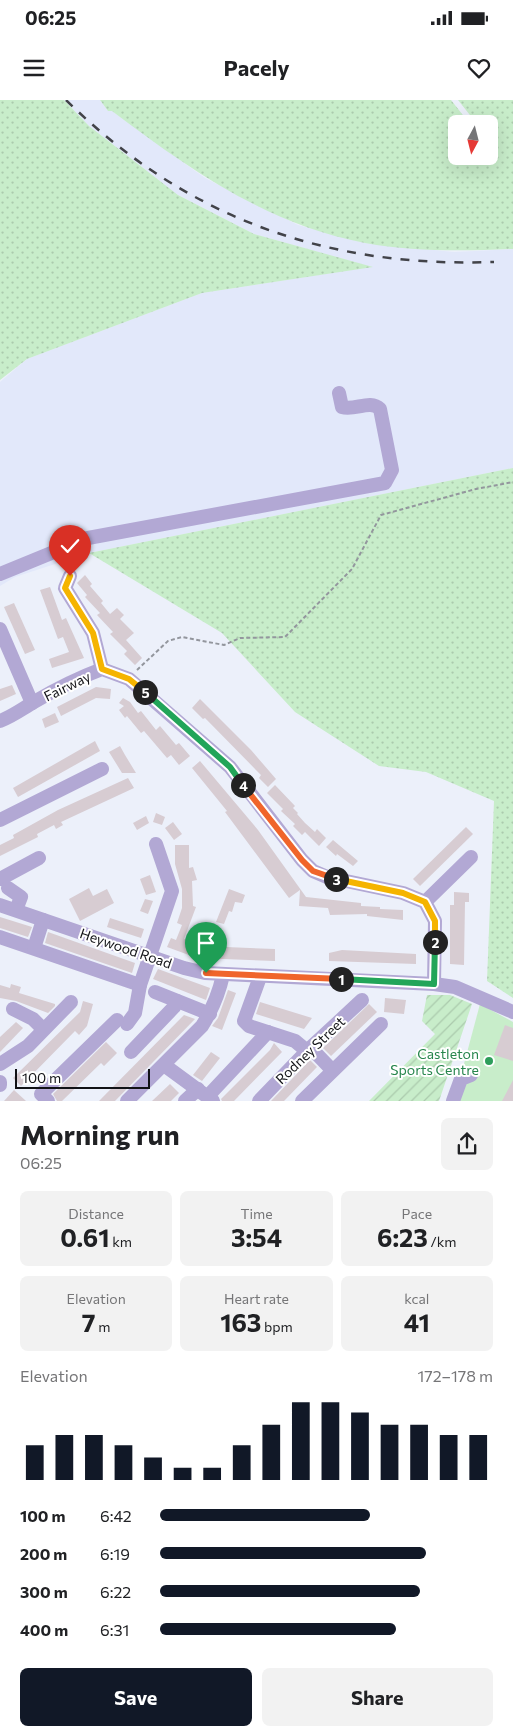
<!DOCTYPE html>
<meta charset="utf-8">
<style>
body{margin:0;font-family:Commissioner,sans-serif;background:#f2f2f2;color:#202124;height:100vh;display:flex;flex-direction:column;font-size:19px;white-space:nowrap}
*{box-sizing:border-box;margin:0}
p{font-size:16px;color:#757577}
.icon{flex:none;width:28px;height:28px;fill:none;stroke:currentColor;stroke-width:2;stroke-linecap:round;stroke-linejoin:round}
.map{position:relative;height:1001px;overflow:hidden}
.drawer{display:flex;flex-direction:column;background:#fff;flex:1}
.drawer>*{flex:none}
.needle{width:32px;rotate:187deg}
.tools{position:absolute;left:448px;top:15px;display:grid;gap:10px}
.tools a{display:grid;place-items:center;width:50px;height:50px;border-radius:8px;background:#fff;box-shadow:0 5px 20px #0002;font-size:25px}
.scale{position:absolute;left:15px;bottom:12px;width:135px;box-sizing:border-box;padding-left:5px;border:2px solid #111216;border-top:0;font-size:14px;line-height:18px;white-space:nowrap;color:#111216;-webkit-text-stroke:4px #fff;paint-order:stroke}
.pin{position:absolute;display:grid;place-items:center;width:42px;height:42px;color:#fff;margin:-51px -21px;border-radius:50% 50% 50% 0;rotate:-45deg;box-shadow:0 0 5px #0007}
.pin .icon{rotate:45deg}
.km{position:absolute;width:25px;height:25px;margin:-12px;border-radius:50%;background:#222;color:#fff;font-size:14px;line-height:25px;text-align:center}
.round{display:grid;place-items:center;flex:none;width:52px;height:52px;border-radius:8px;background:#f2f2f2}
.overview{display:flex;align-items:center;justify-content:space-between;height:85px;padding:0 20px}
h1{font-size:28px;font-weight:700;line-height:38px}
.stats{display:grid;grid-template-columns:repeat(3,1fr);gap:8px;height:85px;padding:5px 20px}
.stats div{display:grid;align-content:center;border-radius:8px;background:#f2f2f2;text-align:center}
.stats b{font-size:25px;font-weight:700}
.stats small{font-size:14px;font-weight:400}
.stats p{font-size:14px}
.chart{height:140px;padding:10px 20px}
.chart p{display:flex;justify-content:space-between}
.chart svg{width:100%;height:90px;margin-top:5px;stroke:#111827;stroke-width:6}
.cta{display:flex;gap:10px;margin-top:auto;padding:10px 20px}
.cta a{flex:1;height:58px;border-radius:8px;background:#111827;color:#fff;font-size:20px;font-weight:700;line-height:58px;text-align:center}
.cta a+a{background:#f2f2f2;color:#202124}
ul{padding:0 20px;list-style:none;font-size:16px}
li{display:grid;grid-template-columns:80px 60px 1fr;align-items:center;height:38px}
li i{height:12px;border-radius:6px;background:#111827}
.status{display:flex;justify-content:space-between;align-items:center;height:35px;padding:0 25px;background:#fff;direction:ltr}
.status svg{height:14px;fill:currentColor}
header{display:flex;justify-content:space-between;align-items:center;height:65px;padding:0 20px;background:#fff;font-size:22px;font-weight:700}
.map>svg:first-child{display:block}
.built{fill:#e2e8fa}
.grass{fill:url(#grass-dots)}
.garden{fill:url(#garden-furrows)}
.pitch{fill:#c8edca}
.building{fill:#d7ccd2}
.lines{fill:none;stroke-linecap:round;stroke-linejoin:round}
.path{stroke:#93969d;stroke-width:2;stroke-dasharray:4 2.5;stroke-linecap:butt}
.minor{stroke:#b2a8d4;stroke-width:14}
.rail{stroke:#424349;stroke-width:2.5;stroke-dasharray:9 9;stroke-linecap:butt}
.split-1-casing{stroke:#fff;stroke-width:10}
.split-2-casing{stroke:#fff;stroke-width:10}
.split-3-casing{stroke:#fff;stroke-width:10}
.split-4-casing{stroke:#fff;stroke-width:10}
.split-5-casing{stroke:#fff;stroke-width:10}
.split-6-casing{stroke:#fff;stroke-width:10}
.split-1{stroke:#f0652b;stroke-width:6}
.split-2{stroke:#22a559;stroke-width:6}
.split-3{stroke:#f5b400;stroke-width:6}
.split-4{stroke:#f0652b;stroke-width:6}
.split-5{stroke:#22a559;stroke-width:6}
.split-6{stroke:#f5b400;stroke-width:6}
.leisure-dot{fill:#2e9e5b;stroke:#fff;stroke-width:2}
.labels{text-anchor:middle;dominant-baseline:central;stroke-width:4;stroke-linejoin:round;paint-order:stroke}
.street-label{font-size:14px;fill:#111216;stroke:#fff}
.leisure-label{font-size:14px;fill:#27864d;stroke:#fff;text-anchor:end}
</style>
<div class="status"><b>06:25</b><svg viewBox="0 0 49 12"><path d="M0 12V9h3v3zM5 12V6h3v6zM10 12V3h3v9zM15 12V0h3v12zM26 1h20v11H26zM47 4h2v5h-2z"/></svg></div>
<header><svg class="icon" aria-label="menu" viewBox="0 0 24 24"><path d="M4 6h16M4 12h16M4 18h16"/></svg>Pacely<svg class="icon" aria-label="heart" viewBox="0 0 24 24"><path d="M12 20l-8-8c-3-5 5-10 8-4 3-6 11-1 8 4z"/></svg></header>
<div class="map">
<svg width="513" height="1001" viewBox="0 0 513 1001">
<defs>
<pattern id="grass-dots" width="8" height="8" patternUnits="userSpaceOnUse" patternTransform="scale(1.25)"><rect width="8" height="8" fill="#c8edca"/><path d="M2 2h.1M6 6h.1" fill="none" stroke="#abcaad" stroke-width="1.8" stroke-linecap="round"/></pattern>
<pattern id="garden-furrows" width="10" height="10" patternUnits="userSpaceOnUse" patternTransform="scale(1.25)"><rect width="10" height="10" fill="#c8edca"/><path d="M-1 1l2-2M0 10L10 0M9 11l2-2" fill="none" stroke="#abcaad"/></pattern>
</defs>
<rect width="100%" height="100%" fill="#ecf0fa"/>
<path class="built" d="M64,0H100L108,11H112L205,78L298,125L365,143L454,152L513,149V368L89,453L15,477L0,486V282L27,259L202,193L371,167L254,134L178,95L89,26Z"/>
<g class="grass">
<path d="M0,0H64L89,26L178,95L254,134L373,167L202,193L27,259L0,280Z"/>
<path d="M100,0H451L470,24H456V56H489V24H477L458,0H513V149C464,151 414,152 365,143C268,125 189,69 112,11H108Z"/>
<path d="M513,368V898L487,881L494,701L426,672L379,666L295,612L222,533L89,453Z"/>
</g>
<path class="garden" d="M427,895H450L472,904L439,1001H369L435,934L422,921Z"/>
<path class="pitch" d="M480,904L513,922V1001H454Z"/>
<g class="building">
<path d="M85,475L92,484L90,486L103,501L101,503L110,514L117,508L124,515L120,519L134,533L126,540L142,558L135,565L124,554L127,551L110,534L113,532L97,515L100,513L85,497L87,495L77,483Z"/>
<path d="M50,487L62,520L66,518L84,558L52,568L49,559L69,552L63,537L58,539L40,490Z"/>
<path d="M14,503L35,550L25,554L4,507Z"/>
<path d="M12,585L16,594L0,601V589Z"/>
<path d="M96,587L111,589L110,599L96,598L61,616L57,607Z"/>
<path d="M123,598L130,602L138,613L141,611L156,630L160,626L176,645L179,643L190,656L179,665L171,655L167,658L144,631L141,633L127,616L125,618L119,610L124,606L119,603Z"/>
<path d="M200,599L251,650L276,679L268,687L259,678L261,675L205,618L203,619L192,608Z"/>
<path d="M55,613L59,622L45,628L42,619Z"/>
<path d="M95,641L100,651L18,697L13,688Z"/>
<path d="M120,646L125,655L136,673H122L109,652Z"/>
<path d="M200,661L258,730L306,797L361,803V806L380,807V809L403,810V820L367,816V814L330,815L328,808L299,806L300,790L289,798L225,712L227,711L192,668Z"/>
<path d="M128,678L134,688L61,722L63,725L56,729L54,725L37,734L38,737L0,756V745L14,738L13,735L58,710Z"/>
<path d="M275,685L295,706L293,708L298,713L297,714L305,723L315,732L317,729L326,738L319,746L305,732L302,735L293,726L295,724L281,711L283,709L267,693Z"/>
<path d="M156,713L165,717L162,725L153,722Z"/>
<path d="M146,716L149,723L137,730L133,723Z"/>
<path d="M173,722L182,734L174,740L165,728Z"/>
<path d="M466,727L473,734L420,786L413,779Z"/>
<path d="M333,740L358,761L353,766L337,754L336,756L326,747Z"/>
<path d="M175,745H189V768L193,767L197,780L192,781L193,806L196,807L184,839L208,847L209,843L226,844V847L275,849V861L197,858L167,847L171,838L176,840L182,825L177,823L182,808V789L175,764Z"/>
<path d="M150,775L156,792L146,795L140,779Z"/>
<path d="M89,788L93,796L107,789L114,803L80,821L69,799Z"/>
<path d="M229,789L245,795L242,803L235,802L232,812L229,811L224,824L216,822Z"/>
<path d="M454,792L469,793V802H465L464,865L450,864V805H454Z"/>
<path d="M145,799L153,801L148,814L140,811Z"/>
<path d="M0,817L32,827L28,837L0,828Z"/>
<path d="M110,818L144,829L141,838L107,827Z"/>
<path d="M48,832L135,863L132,873L45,843Z"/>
<path d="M342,850L416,854V864L329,861V853Z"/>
<path d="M158,869L210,888L206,900L153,879Z"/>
<path d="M11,884L21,887L19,893L55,904V906L48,913L16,901L0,898V885L10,888Z"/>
<path d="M228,890L236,893L222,930L212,926L218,918Z"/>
<path d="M385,898L406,900L404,914L384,912Z"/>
<path d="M83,901L93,904L87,926L79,935L75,931L21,986L13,978L80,912Z"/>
<path d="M260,902L312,918L304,929L256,914Z"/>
<path d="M369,904L377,912L331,956L323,948Z"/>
<path d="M184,915L195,919L115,1001H99Z"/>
<path d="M16,922L23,928L0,952V937Z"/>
<path d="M505,925L513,928V961L494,955Z"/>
<path d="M106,942L117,953L104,966L101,963L62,1001H57L53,994Z"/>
<path d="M274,943L282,952L234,1001H222L221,999L270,950Z"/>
<path d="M211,952L220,958L202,981L193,975Z"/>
<path d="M310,960L317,967L284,1001H271Z"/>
<path d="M513,980V1001H502Z"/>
<path d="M170,984L179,993L171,1001H152Z"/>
<path d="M14,990L26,1001H4Z"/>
</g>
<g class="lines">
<path class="path" d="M137,570L168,541L182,537L224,545L240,538L285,537L352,469L381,415L476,389L513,382"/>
<g class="minor">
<path d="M0,474L88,438L385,383L392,370L380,309C370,299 355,311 342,307L339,293"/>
<path d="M70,476L65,488L93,533L102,569"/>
<path d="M0,529L32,603"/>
<path d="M0,621C13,616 22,609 34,602C56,589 78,578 102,569L129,579L230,667L302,760L313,771L327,777L403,793L425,802L435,821L434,884"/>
<path d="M0,720L102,669"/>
<path d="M0,779L39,758"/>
<path d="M8,788L21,797L16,810"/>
<path d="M425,802L471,757"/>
<path d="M0,805L184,868L205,873L434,884L455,887L513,912"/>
<path d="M0,837L140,885L172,791L156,744"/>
<path d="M34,848L43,820"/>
<path d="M260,877L244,921L249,926L295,941L307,951"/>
<path d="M155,892L210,914"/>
<path d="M13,909L33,919L43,929"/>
<path d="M127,924L135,913L140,885"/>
<path d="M311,948L332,970"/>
<path d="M131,952L174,907L177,901"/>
<path d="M0,964L28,946L71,902"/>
<path d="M164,965L213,1001"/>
<path d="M0,982V985"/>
<path d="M207,997L268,932"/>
<path d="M48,1001L41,994L117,920"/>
<path d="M127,1001L202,926C212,910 219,893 223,875"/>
<path d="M185,1001L198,989"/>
<path d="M259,1001L307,951L362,900"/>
<path d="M302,1001L381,924"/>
<path d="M453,1001L461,979L471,975"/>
</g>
<path class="rail" d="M66,0C186,118 326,168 494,162"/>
</g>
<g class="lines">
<g class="split-1-casing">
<path id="split-1" d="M206,873L341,879"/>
</g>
<g class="split-2-casing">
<path id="split-2" d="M341,879L434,884L435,842"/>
</g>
<g class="split-3-casing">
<path id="split-3" d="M336,779L403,793L425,802L435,821V842"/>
</g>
<g class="split-4-casing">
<path id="split-4" d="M243,685L302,760L313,771L336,779"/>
</g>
<g class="split-5-casing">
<path id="split-5" d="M145,592L230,667L243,685"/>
</g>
<g class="split-6-casing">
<path id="split-6" d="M70,476L65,488L93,533L102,569L129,579L145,592"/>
</g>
<use href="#split-1" class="split-1"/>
<use href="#split-2" class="split-2"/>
<use href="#split-3" class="split-3"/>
<use href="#split-4" class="split-4"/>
<use href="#split-5" class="split-5"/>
<use href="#split-6" class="split-6"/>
</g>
<circle class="leisure-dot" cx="489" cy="961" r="5"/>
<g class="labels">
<g class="street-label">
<text transform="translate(67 586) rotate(-26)">Fairway</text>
<text transform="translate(126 848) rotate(19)">Heywood Road</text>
<text transform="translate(310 950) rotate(-44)">Rodney Street</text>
</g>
<g class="leisure-label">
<text x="479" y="953">Castleton<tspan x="479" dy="16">Sports Centre</tspan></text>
</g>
</g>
</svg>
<div class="tools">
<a><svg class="needle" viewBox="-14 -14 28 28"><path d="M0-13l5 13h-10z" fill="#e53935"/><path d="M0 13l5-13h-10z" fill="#757577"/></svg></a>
</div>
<div class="scale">100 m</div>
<div class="pin" style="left:206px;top:873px;background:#1e9e55"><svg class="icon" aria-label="arrive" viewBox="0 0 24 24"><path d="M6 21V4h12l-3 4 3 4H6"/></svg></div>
<div class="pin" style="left:70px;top:476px;background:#d93025"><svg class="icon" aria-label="check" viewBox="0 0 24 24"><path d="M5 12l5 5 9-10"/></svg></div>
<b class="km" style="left:341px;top:879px">1</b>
<b class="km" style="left:435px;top:842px">2</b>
<b class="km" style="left:336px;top:779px">3</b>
<b class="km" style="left:243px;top:685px">4</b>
<b class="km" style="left:145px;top:592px">5</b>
</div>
<section class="drawer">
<div class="overview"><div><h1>Morning run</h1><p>06:25</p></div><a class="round"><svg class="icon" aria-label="share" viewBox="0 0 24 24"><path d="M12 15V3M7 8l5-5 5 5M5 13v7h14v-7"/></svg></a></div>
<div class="stats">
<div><p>Distance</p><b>0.61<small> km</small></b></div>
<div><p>Time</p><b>3:54</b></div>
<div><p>Pace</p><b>6:23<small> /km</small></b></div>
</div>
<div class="stats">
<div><p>Elevation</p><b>7<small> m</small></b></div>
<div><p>Heart rate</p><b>163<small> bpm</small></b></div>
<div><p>kcal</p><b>41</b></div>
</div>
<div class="chart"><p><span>Elevation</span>172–178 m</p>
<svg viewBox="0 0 160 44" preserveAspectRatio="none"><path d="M5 44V27M15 44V22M25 44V22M35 44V27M45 44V33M55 44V38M65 44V38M75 44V27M85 44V17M95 44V6M105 44V6M115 44V11M125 44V17M135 44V17M145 44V22M155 44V22"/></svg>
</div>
<ul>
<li><b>100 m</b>6:42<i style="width:63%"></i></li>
<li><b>200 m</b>6:19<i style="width:80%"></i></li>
<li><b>300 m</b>6:22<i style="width:78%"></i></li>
<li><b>400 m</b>6:31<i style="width:71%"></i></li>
</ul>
<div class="cta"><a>Save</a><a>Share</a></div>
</section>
